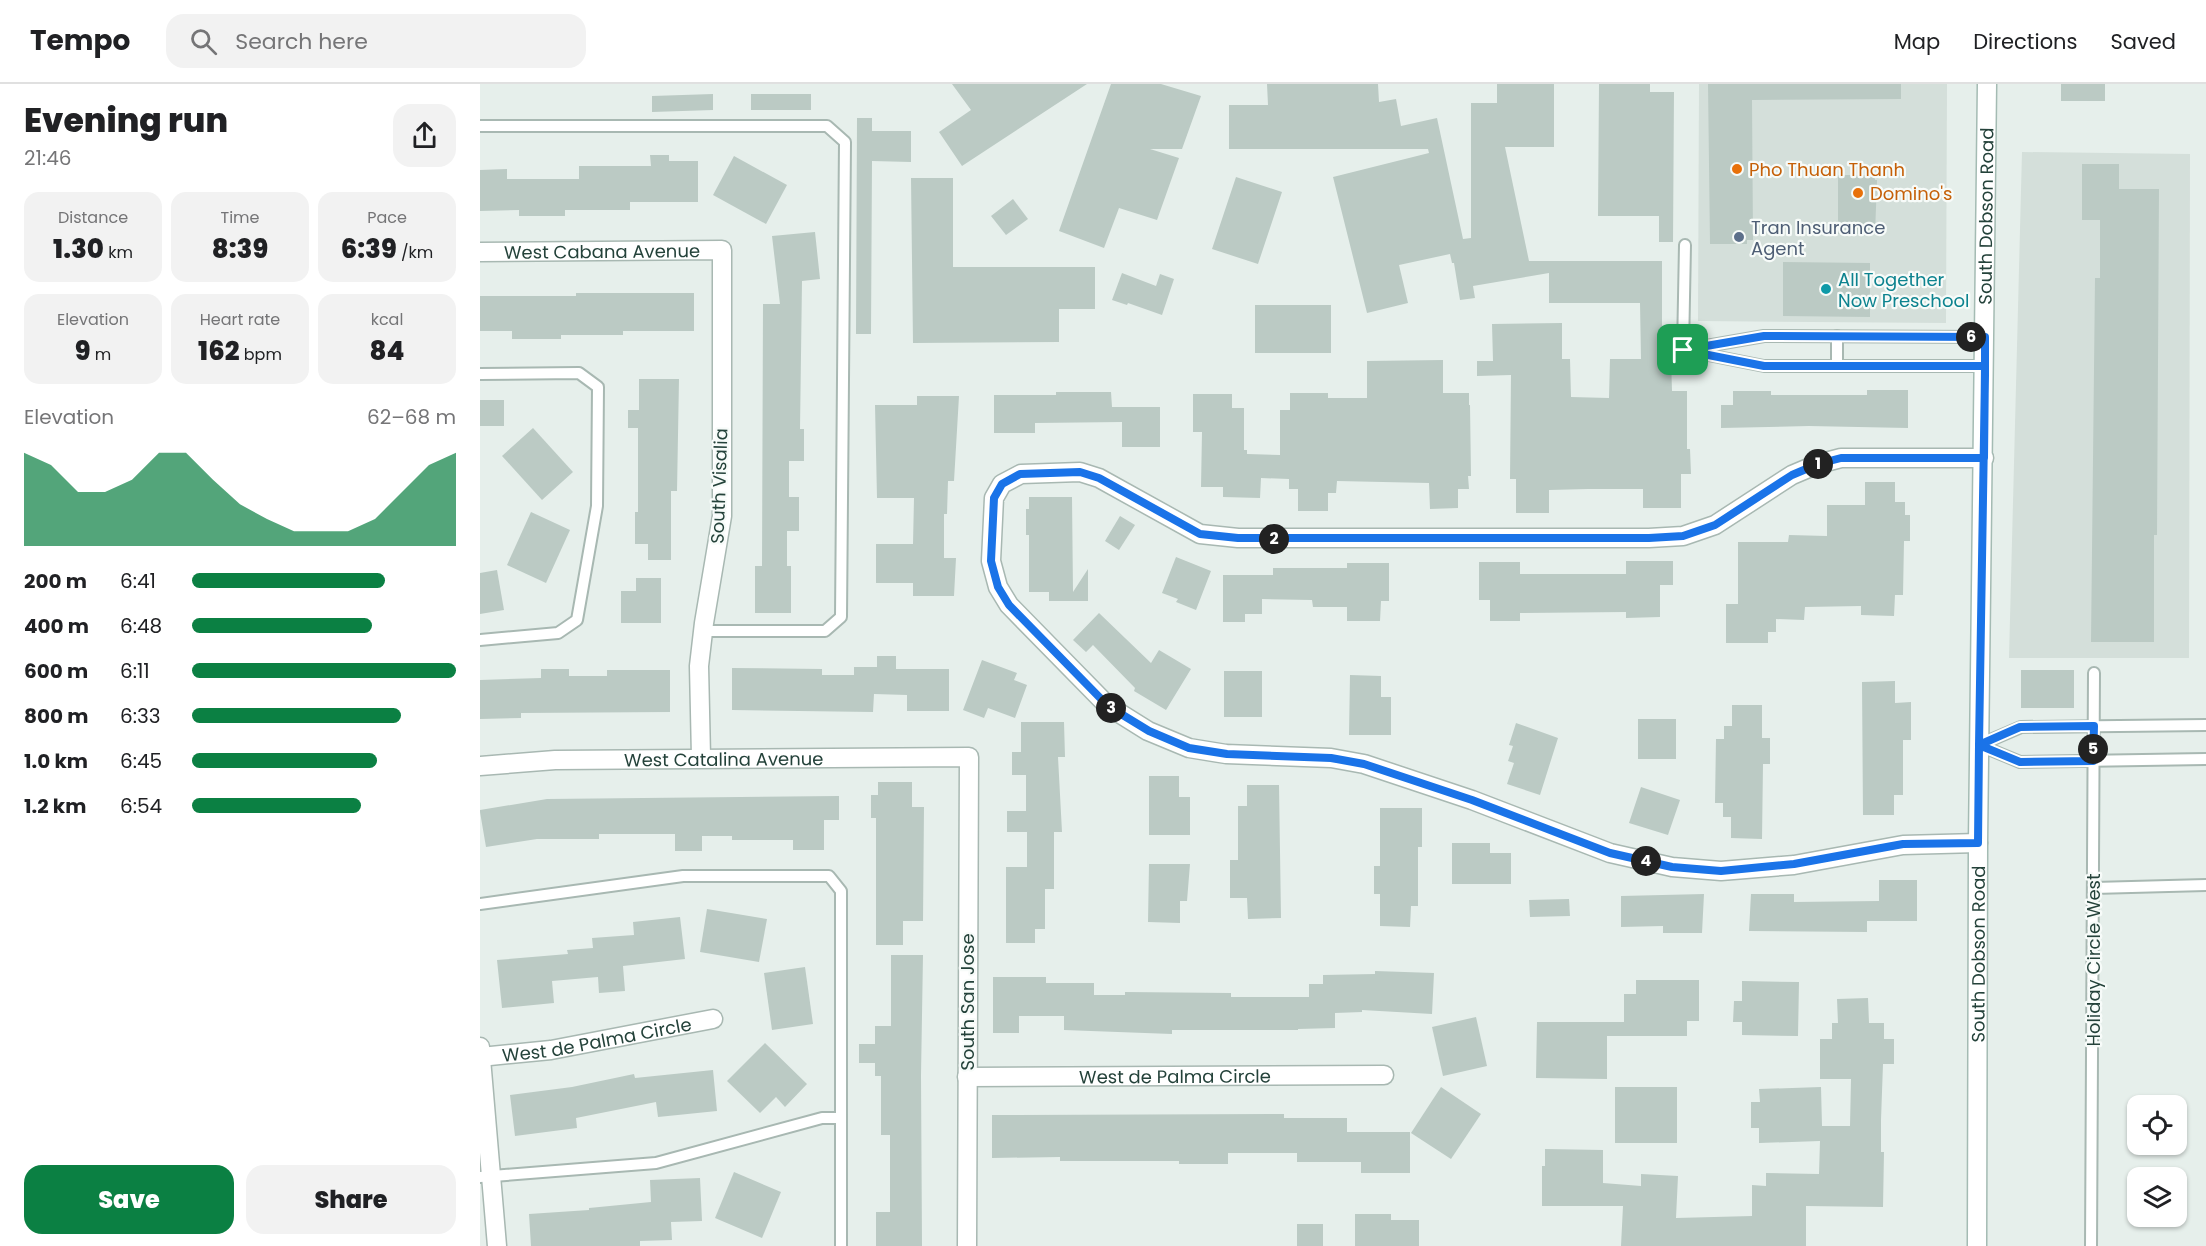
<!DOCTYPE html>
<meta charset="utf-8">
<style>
body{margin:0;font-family:Poppins,sans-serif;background:#f2f2f2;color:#202124;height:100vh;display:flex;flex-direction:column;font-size:22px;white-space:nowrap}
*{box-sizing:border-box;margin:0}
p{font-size:20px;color:#757577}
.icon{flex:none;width:33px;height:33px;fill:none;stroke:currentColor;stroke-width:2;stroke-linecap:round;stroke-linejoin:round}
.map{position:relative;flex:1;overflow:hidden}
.side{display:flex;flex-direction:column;background:#fff;width:480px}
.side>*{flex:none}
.controls{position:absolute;left:1647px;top:1011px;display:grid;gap:12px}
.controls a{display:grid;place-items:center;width:60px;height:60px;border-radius:12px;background:#fff;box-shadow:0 2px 4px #0004;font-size:30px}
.pin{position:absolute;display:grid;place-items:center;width:51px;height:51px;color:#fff;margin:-26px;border-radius:12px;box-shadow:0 3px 9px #0006}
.km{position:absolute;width:30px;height:30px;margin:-15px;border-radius:50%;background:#222;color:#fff;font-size:16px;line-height:30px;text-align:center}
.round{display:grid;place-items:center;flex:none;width:63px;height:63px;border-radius:18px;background:#f2f2f2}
.summary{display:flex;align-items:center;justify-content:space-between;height:102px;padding:0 24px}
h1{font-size:33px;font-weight:800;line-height:45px}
.figures{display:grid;grid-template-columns:repeat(3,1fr);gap:9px;height:102px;padding:6px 24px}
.figures div{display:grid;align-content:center;border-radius:15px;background:#f2f2f2;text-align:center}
.figures b{font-size:26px;font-weight:800}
.figures small{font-size:16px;font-weight:400}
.figures p{font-size:16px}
.chart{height:168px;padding:12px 24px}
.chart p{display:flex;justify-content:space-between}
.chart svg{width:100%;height:108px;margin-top:6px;fill:#0b8043;opacity:.7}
.button{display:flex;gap:12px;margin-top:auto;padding:12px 24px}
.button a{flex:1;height:69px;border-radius:18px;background:#0b8043;color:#fff;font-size:24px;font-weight:800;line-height:69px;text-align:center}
.button a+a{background:#f2f2f2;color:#202124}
ul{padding:0 24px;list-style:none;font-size:20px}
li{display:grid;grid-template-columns:96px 72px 1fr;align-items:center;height:45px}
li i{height:15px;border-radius:8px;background:#0b8043}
header{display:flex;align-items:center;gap:36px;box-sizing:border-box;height:84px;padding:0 30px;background:#fff;border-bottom:2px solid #e0e0e0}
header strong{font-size:28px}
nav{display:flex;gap:33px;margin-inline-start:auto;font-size:21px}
.search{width:420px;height:54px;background:#f2f2f2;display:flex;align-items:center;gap:15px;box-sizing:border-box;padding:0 21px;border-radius:18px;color:#757577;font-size:22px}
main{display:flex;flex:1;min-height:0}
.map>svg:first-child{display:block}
.built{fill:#d4dfda}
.building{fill:#bbcac4}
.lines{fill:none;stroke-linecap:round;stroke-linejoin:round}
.service-casing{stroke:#a8b8b2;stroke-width:14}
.minor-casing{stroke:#a8b8b2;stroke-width:21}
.secondary-casing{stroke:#a4bbb3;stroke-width:21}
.service{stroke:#fff;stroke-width:10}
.minor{stroke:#fff;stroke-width:18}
.secondary{stroke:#fff;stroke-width:18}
.route-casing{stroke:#fff;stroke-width:12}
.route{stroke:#1a73e8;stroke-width:8}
.food-dot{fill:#e8710a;stroke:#f7fbf9;stroke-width:2}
.service-dot{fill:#5c6f8a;stroke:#f7fbf9;stroke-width:2}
.culture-dot{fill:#0f9aa8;stroke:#f7fbf9;stroke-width:2}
.labels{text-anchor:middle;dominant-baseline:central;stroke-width:4.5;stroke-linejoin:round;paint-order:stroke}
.food-label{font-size:18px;fill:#c56008;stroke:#f7fbf9;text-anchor:start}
.street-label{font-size:18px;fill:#24423a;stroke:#f7fbf9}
.service-label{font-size:18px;fill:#4e5e75;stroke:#f7fbf9;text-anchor:start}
.culture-label{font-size:18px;fill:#0d838f;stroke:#f7fbf9;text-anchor:start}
</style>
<header>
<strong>Tempo</strong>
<div class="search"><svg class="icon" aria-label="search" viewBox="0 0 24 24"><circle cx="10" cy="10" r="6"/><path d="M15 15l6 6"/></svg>Search here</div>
<nav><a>Map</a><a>Directions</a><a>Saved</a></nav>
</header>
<main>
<section class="side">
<div class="summary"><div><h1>Evening run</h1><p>21:46</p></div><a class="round"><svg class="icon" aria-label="share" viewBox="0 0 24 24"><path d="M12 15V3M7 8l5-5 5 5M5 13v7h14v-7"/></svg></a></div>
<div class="figures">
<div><p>Distance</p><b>1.30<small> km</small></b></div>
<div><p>Time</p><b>8:39</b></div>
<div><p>Pace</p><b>6:39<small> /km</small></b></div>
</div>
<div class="figures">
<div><p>Elevation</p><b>9<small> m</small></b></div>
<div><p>Heart rate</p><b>162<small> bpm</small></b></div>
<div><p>kcal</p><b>84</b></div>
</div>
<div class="chart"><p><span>Elevation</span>62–68 m</p>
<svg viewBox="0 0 160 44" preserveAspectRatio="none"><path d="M0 44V6L10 11L20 22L30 22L40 17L50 6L60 6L70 17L80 27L90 33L100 38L110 38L120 38L130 33L140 22L150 11L160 6V44z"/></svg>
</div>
<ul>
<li><b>200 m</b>6:41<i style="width:73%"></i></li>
<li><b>400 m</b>6:48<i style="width:68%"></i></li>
<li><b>600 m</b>6:11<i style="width:100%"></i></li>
<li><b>800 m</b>6:33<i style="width:79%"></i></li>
<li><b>1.0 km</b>6:45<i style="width:70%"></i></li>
<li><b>1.2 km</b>6:54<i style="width:64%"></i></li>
</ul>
<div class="button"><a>Save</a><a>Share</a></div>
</section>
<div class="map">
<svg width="1726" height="1162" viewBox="0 0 1726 1162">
<rect width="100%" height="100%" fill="#e6efeb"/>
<g class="built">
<path d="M1219,0H1467L1466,239L1218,237Z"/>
<path d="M1542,68L1710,70L1709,574H1529Z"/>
</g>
<g class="building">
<path d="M472,0H607L482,82L459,48L491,26Z"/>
<path d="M631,0H681L721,12L702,65H670L699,74L677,136L639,124L624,164L579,147Z"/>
<path d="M787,0H898L899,18L916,15L921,42L957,34L983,155L991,154V19H1017V0H1074V63H1025L1049,177H1182V239L1184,275H1191L1192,307H1207V365H1210L1211,390H1201V424H1163V405H1108L1069,406V429H1036V395H1030L1031,291L997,292V277H1013L1012,240L1082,239V275H1090L1091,313L1129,314L1130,275H1161L1160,219H1069V189L993,202L995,214L980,216L974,179H972L970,170L919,181L928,219L887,229L853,93L949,69L948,65H749V21H788Z"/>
<path d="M1119,0H1170V8H1194L1193,158H1179V132H1118Z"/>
<path d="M1228,0H1421V15L1272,16L1273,156H1267V160H1230Z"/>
<rect x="1581" y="0" width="44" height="17"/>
<path d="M233,10V26L172,28V12Z"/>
<rect x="271" y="10" width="60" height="16"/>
<path d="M377,34H392V47H431V78L392,77L391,250H376Z"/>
<path d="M170,71H189V77H218V118H150V126H85V132H39V126L0,127V86L27,85V95H99V82H171Z"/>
<path d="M254,72L307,101L286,140L233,111Z"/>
<path d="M1602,80H1639V105H1679L1677,451H1674V558H1611L1615,194H1620V136H1602Z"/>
<path d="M1358,91H1395V96H1397L1395,150H1358Z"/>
<path d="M756,93L802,108L778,180L732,165Z"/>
<path d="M431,94H473V183H615V225H579V258L433,259Z"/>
<path d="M533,115L548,135L526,151L511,132Z"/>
<path d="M335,148L340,195L322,197L320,345H324V377H309V413H319V447H307V482H311V529H275V482H282L283,220H300L292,152Z"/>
<path d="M1303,178L1390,179V233L1303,232Z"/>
<path d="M642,189L676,202L680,190L694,195L682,231L648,219L647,221L632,216Z"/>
<path d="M96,209H214V247H143V251H81V255H32V247H0V212H96Z"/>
<rect x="775" y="221" width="76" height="48"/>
<path d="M963,276V309H989V321H990L991,392H988L989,405H978V424L950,425L949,399L857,397L856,409H848V427H818V405H809V395L781,394L780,414L743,413V403H721L722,348H713V310H752V324H764V366H767V370L800,371V326H810V309H848V314H887V277Z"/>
<path d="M159,295H199L197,407H191V476H168V460H155V428H158V344H148V326H159Z"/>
<path d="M1387,306H1428V344L1329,342L1241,344V321H1253V307H1291V311H1387Z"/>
<path d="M576,308H631L632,323H680V363H642V338L555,339V349H514V311H576Z"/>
<path d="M437,312H479L474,397H468L467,430H464V474H476L474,512H433V499H396V460H433L434,414H397L395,321H437Z"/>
<rect x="0" y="316" width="24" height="26"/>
<path d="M53,344L93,388L62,416L22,372Z"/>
<path d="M1385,398H1415V418H1425V431H1430V457H1424L1423,511H1415L1414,532L1381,531V522L1325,523L1324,536L1296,535V548H1288V559H1246V520H1258V458H1308L1309,451L1347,452V421H1385Z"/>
<path d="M549,413H592L593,508L608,485V517H569V508H549V451H546V425H549Z"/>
<path d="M51,428L90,446L66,499L27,481Z"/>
<path d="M640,432L655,441L639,466L625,457Z"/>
<path d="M696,473L731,487L716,526L696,518L698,515L682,509Z"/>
<path d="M1146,477H1193V501H1180V533L1146,534V528L1040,529V537H1010V516H999V478H1040V490H1146Z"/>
<path d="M867,479H909V517H901L900,537H867V523H833L832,516L782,515V530H765V538H743V491H793V484H867Z"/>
<path d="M17,486L24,526L0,530V489Z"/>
<path d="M156,494H181V539H141V507H156Z"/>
<path d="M619,529L671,579L679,566L711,585L686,626L654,607L655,604L613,561L606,568L593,556Z"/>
<path d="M397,572H416V585H469V627H427V611L394,610L393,628L252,626V584L342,585V591H374V583H397Z"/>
<path d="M502,576L537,589L534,596L547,601L535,634L508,624L504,634L483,626Z"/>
<path d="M61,585H89V592H127V586H190V628L41,629V634L0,635V596L61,594Z"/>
<rect x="1541" y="586" width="53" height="38"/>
<rect x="744" y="587" width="38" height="46"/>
<path d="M870,591L901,592V613H911V651H869Z"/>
<path d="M1415,597V619L1431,618V656H1423V711H1414V731H1383L1382,598Z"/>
<path d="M1252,621H1282V654H1290V680H1283L1282,755L1251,754V733H1243V719H1235L1236,655H1244V642H1252Z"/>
<rect x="1158" y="635" width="38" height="40"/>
<path d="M541,638H584L585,673H578L582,748H574V805H565V845H555V859H526V783H547V748H527V727H546V691H532V668H541Z"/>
<path d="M1036,639L1078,654L1060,711L1027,700L1034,679L1028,677L1033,662L1029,661Z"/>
<path d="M669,692H699V713H710V751H669Z"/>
<path d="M398,698H432V723H444L443,837H423V861H396V734H391V711H398Z"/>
<path d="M767,701H799L801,834L768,835L767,814H750V776H758V722H767Z"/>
<path d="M1161,703L1200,716L1188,751L1149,739Z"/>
<path d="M359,712V736H344V766H313V756H252V752H222V767H195V750H119V755H57L6,763L0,728V726L67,715Z"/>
<path d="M900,724H942V763H938V822H931L930,843L900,842V810H894V782H900Z"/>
<path d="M972,759H1010V769H1031V800H972Z"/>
<path d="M669,780H710L707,817H700V839L668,838Z"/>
<path d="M1399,796H1437V837H1387V848L1269,847L1271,810H1314V818L1399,817Z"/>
<path d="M1224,810L1222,849H1183V842L1141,843V812Z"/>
<path d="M1089,815L1090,832L1050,833L1049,816Z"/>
<path d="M227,825L287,835L279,878L220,868Z"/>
<path d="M200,833L205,875L143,882L145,907L119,909L118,893L72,897L74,919L22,924L17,876L88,870L87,866L113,864L112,854L154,851L153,838Z"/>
<path d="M411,871H443L441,992L442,1162H396V1128H410V1051H401V992H395V979H379V960H395V942H411Z"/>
<path d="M325,883L333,940L292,946L284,889Z"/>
<path d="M895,887L954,889L952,930L882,926V928L855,929V944L818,945V946H692V950L584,946V932H539V949H513V893H566V899H614V911H645V908L751,909V913H829V900H843V891L895,890Z"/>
<path d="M1156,896H1219V937H1207V952H1127V995L1056,994L1057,938H1144V910H1156Z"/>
<path d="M1262,897L1319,898L1318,952L1262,951V938H1253L1254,917H1262Z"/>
<path d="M1388,914L1389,939H1404V955H1414V980H1403L1401,1036V1068H1404L1403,1123L1326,1122V1162H1141L1143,1122H1062V1082H1065V1065L1123,1066V1099L1161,1102V1090L1198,1092L1196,1134L1272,1132V1101L1286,1102V1089L1339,1090L1340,1057L1279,1059V1044H1271V1018H1280L1279,1005L1341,1003L1342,1042H1370L1371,995H1340V955H1352V939H1358L1357,915Z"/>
<path d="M996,933L1007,982L963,992L952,943Z"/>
<path d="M285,959L327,1000L305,1023L296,1013L280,1029L247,997Z"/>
<path d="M233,986L237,1027L178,1033L176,1018L96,1034L97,1044L35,1052L30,1011L92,1003L154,990L155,994Z"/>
<path d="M961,1003L1001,1030L971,1075L931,1049Z"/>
<rect x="1135" y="1003" width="62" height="56"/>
<path d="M804,1030V1034H867V1048H930V1089H881V1078H817V1069H748V1080H699V1077H580V1073L512,1074V1031Z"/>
<path d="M254,1088L301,1108L282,1154L235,1134Z"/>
<path d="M220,1094L222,1137L191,1138L192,1156L160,1157V1162H51L49,1130L109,1126V1124L171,1118L170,1096Z"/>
<path d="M875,1130H911V1136H939V1162H875Z"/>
<rect x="817" y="1140" width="26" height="22"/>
</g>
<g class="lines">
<g class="service-casing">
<g id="service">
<path d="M0,42H347L365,58L361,533L345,547H223"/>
<path d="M1209,265L1284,252L1505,253"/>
<path d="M1203,266L1284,282H1505"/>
<path d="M1203,266L1205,161"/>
<path d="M1357,281V252"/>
<path d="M0,290L99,289L118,303L117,422L97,536L78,549L0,556"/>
<path d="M1499,661L1541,643L1726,641"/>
<path d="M1499,661L1540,678L1726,675"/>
<path d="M1614,804L1726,801"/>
<path d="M0,820L203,792H349L361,807V1162"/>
<path d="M0,1093L176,1079L342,1034H361"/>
<path d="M1611,1162L1614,589"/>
</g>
</g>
<g class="minor-casing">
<g id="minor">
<path id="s1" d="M0,168L242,166V432L224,539L219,582L221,673"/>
<path id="s2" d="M0,682L75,676L489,673L487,1162"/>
<path d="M1498,759L1423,761L1314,781L1241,787L1192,783L1130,769L992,716L884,680L851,674L746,670L709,664L668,647L628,622L529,521L518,503L511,477L514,414L522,400L541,390L600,388L619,394L720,450L758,454H1169L1203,452L1235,441L1312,391L1338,380L1361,374H1504"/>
<path d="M0,963L17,1162"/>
<path id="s3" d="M0,973L71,966L233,935"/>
<path id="s4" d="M487,993L904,991"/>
</g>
</g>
<g class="secondary-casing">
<g id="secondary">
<path id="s5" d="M1497,1162L1498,759L1507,0"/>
</g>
</g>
<use href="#service" class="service"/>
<use href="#minor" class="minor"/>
<use href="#secondary" class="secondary"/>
</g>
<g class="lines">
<g class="route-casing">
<path id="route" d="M1203,266L1284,282H1505L1504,374H1361L1338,380L1312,391L1235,441L1203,452L1169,454H758L720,450L619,394L600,388L540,390L522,400L514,414L511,477L518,503L529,521L628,622L669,647L709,664L747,670L851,674L884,680L992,716L1130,769L1192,783L1241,787L1314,780L1423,760L1498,759L1499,661L1540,678L1613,677L1614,642L1540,643L1499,661L1505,291V253L1284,252L1203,266"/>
</g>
<use href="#route" class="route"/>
</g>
<g class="food-dot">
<circle cx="1257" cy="85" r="6"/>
<circle cx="1378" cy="109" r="6"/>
</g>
<circle class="service-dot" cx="1259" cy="153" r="6"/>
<circle class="culture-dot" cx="1346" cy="205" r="6"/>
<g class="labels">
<g class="food-label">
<text x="1269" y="85">Pho Thuan Thanh</text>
<text x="1390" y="109">Domino's</text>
</g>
<g class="street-label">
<text stroke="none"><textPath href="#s5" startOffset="1030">South Dobson Road</textPath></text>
<text stroke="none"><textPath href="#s1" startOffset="122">West Cabana Avenue</textPath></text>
<text transform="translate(239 402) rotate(-88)">South Visalia</text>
<text stroke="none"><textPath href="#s2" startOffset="244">West Catalina Avenue</textPath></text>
<text stroke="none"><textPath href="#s5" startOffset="292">South Dobson Road</textPath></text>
<text transform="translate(1613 876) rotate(-90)">Holiday Circle West</text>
<text transform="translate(487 918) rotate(-90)">South San Jose</text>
<text stroke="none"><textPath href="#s3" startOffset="118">West de Palma Circle</textPath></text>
<text stroke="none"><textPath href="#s4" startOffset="208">West de Palma Circle</textPath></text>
</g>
<g class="service-label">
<text x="1271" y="143">Tran Insurance<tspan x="1271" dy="21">Agent</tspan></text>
</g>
<g class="culture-label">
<text x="1358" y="195">All Together<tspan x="1358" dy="21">Now Preschool</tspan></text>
</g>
</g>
</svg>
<div class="controls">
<a><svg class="icon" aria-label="locate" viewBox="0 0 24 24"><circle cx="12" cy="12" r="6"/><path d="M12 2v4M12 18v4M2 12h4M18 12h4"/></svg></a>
<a><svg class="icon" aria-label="layers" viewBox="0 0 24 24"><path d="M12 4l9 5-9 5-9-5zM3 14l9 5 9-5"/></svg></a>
</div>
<div class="pin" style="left:1203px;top:266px;background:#1e9e55"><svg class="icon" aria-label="arrive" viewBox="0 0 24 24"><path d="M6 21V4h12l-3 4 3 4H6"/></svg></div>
<b class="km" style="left:1338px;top:380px">1</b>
<b class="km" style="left:794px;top:455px">2</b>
<b class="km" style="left:631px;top:624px">3</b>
<b class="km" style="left:1166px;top:777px">4</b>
<b class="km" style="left:1613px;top:665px">5</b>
<b class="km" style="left:1491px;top:253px">6</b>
</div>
</main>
